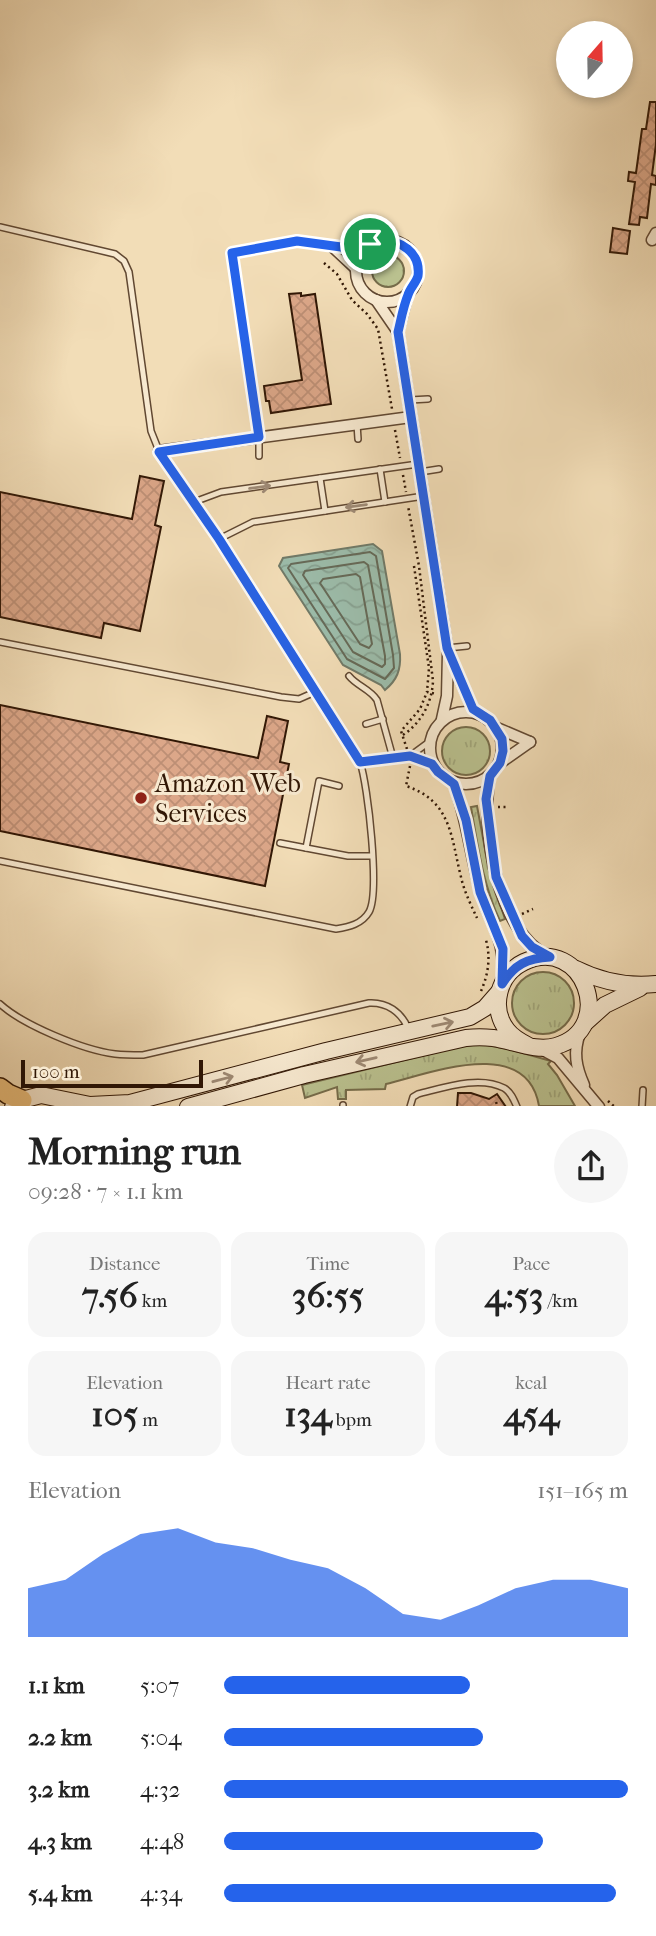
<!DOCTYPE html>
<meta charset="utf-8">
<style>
body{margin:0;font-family:"IM FELL French Canon",serif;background:#f6f6f6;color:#222;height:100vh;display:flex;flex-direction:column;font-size:26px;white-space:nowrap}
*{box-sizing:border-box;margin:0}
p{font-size:23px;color:#767676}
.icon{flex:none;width:38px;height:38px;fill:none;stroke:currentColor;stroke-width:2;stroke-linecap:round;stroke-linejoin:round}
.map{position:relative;height:1106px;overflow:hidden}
.sheet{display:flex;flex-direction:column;background:#fff;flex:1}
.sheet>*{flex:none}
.needle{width:46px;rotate:20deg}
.tools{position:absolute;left:556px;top:21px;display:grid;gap:14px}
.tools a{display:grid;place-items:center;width:77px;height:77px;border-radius:50%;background:#fff;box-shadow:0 4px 10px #0003;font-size:35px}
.scale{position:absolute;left:21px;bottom:18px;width:182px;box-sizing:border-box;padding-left:7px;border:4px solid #311705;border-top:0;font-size:19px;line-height:24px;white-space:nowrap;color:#311705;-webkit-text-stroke:5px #f7e9d0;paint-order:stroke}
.pin{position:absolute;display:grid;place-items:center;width:60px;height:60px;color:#fff;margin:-30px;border:4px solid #fff;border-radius:50%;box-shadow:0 2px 7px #0007}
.round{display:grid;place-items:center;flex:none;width:74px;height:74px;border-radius:37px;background:#f6f6f6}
.summary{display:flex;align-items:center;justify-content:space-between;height:119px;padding:0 28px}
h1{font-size:38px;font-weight:700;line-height:52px}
.figures{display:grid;grid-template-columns:repeat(3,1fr);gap:10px;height:119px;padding:7px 28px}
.figures div{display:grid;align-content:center;border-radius:18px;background:#f6f6f6;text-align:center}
.figures b{font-size:35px;font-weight:700}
.figures small{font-size:19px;font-weight:400}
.figures p{font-size:19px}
.chart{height:196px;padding:14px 28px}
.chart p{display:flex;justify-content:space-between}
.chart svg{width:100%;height:126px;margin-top:7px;fill:#2563eb;opacity:.7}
ul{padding:0 28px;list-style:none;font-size:23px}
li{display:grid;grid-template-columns:112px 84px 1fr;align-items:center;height:52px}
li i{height:18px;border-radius:9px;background:#2563eb}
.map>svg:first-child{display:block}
.grass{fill:url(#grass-tufts);stroke:#766c4a;stroke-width:2}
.water{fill:url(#water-waves);stroke:#717a68;stroke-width:2}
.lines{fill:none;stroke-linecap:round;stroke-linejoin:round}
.shore{stroke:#666a58;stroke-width:2}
.building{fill:url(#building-cross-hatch);stroke:#311705;stroke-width:2}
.lane-casing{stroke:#614832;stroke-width:8}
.street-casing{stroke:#614832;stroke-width:13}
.secondary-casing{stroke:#311705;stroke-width:18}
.highway-casing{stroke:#311705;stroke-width:22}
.path{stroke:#311705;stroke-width:2.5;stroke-dasharray:2 3.5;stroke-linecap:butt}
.lane{stroke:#f7e9d0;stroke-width:5}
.street{stroke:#f7e9d0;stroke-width:10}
.secondary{stroke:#f7e9d0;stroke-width:16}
.highway{stroke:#e9be7c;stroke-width:19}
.oneway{stroke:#9e8a75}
.route-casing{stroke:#fff;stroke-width:14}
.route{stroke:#2563eb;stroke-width:9}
.poi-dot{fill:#8f2418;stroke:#f7e9d0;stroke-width:2.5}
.labels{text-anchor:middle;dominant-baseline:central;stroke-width:6;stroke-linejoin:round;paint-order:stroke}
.poi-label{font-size:26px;fill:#311705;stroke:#f7e9d0;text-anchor:start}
</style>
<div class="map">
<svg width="656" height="1107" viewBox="0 0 656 1107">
<defs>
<pattern id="grass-tufts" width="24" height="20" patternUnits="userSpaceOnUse" patternTransform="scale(1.75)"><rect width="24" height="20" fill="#bac18f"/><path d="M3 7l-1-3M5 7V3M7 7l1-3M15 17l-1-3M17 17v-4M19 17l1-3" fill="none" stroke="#a0a57a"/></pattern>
<pattern id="water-waves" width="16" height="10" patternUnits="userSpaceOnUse" patternTransform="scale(1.75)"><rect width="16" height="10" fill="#9cbcaa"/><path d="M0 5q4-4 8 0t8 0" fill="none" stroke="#87a191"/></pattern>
<pattern id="building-cross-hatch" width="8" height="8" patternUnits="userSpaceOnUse" patternTransform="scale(1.75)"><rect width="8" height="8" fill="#dca789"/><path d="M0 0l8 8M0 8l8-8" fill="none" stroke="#bd8f75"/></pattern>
</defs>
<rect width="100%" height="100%" fill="#f2ddb7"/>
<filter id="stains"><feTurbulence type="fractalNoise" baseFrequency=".00286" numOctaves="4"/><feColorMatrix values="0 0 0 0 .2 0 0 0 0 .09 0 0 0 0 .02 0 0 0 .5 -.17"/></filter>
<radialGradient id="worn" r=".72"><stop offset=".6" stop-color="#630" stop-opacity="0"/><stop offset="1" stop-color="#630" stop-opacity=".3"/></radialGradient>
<g class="grass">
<circle cx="388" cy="271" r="16"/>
<circle cx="466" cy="751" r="24"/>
<path d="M477,806L489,870L505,919L500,921C483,885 478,847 471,807Z"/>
<circle cx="543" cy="1003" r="31"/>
<path d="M483,1044L512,1050L551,1061L548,1064L557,1075L575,1106H539C527,1035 431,1073 386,1084L385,1089L346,1090V1099H338L337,1087L305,1098L302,1085L462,1046Z"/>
</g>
<path class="water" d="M373,544L382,551L400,654C401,670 397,680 385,690L381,685L343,665L279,566L283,558Z"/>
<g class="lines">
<g class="shore">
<path d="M370,552L376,556L393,655L394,668L385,679L347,659L288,568L291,564Z"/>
<path d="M364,562L368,565L385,656V664L382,667L353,652L303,575L305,571Z"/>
<path d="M356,574L360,577L372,644L369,648L360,644L320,583L323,579Z"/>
</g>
</g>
<g class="building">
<path d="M650,102H656V144L652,175L656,176V185L651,184L647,218L640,217L639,225L629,224L635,182L628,181L629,172L636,173L642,129H646Z"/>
<path d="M613,228L630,231L627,254L610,252Z"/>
<path d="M301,293V296L315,294L331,404L271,413L269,401H266L264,386L302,380L289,294Z"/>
<path d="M140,476L164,481L155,525L161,527L140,631L104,623L101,638L0,617V492L132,519Z"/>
<path d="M0,705L258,758L267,716L288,721L280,762L289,764L265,886L0,831Z"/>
<path d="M458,1093H471L489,1099L497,1094L506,1107H457Z"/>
</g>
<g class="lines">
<g class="lane-casing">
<g id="lane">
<path d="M0,227L115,254L124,261L129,272L151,431L159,451L219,539L360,762C368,785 380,893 369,912C362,924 349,927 336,929L0,861"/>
<path d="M327,245L356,272"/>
<path d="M410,400L428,399"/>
<path d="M357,424L358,439"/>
<path d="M259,456V437L232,253L297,241L363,250"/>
<path d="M380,469L385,502"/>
<path d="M420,472L439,469"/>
<path d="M320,478L325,511"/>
<path d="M194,502L221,492L418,464"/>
<path d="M219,539L253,522L424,496"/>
<path d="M0,642L281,697L299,699L315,692"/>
<path d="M447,648L467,646"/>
<path d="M349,676C357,686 370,689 377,700L393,758"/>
<path d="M366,724L383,719"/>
<path d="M429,742L410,756L433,763"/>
<path d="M360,762L410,756"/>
<path d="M280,843L348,856H372"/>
<path d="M306,848L319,781L339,786"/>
<path d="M0,1004C23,1025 83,1050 115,1054C124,1055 134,1055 143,1055L369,1003C387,1002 401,1012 408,1028"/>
<path d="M343,1107V1105"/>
<path d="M410,1107L413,1097L418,1094C443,1088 479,1075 504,1088C511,1092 514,1100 517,1107"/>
<path d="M642,1107L643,1090"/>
</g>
</g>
<g class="street-casing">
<g id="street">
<path d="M652,240L656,233"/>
<circle cx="387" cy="271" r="31"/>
<path d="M376,300L398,332L408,293"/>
<path d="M398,332L448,653L447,696L442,719"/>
<path d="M159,451L411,417"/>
<path d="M450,656L473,709L478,714"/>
<circle cx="466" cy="748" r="36"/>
<path d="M497,728L530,742"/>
<path d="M500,763L530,742"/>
<path d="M490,776C480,826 497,932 548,956"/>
<path d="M454,784C467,820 470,853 480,889C490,926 507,939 502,981"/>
<path d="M580,1033C573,1052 576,1067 584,1085"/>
<path d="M543,1050L558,1058L599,1107"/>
</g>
</g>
<g class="secondary-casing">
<g id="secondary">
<path d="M576,969C602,982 627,987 656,984"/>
<path d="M586,1022L605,1005L640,988"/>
<path d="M13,1107L22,1100L41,1095L90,1105L130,1103L326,1051L470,1017L485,1008L499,992"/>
<path d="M188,1107L304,1075L466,1038C475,1037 484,1037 493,1038C514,1041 536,1052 556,1046C618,1028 583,934 524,962C498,974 490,1008 507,1030C513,1038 521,1042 529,1046"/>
</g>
</g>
<g class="highway-casing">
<path id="highway" d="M0,1088L8,1094L22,1100"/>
</g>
<g class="path">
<path d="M349,241L351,228L364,225L370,220"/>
<path d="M324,263L337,274L352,300L367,314L378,329L392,409"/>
<path d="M395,430L400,458"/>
<path d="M403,475L406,492"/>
<path d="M414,566L429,668L427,692"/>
<path d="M403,735C421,723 432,703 433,681L419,566L408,506"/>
<path d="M407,749L401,731L420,709L427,692L437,694"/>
<path d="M410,766L406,786C452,801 451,838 461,877C464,891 471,905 477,918"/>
<path d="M498,807H508"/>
<path d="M522,914L533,909"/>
<path d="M481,991C488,975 491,958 486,940"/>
<path d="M608,1101L615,1107"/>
<path d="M496,1102L498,1107"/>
</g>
<use href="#lane" class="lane"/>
<use href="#street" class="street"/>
<use href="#secondary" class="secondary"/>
<use href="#highway" class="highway"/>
</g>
<defs><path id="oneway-shaft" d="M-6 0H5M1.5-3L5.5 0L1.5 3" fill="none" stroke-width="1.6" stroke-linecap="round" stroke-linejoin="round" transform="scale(1.75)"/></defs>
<g class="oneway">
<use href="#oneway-shaft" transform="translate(260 487) rotate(-8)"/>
<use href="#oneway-shaft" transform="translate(356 506) rotate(172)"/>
<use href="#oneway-shaft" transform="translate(443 1024) rotate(-12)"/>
<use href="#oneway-shaft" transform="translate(366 1060) rotate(167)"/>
<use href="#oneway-shaft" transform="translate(223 1079) rotate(-15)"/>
</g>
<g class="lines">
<g class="route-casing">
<path id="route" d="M380,240C400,240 421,252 418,276C416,283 410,288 408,295C403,307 401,320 398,332L447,648L473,709L490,720L502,739L503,751L500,763L490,776L486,799L496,877L522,936L532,947L550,957C527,958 514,965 502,984L503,949L480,892L466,820L454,784L438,772L432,764L410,756L360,762L219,539L159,452L259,437L232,253L297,241L363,250Z"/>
</g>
<use href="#route" class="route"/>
</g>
<circle class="poi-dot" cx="141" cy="798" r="7"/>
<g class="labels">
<g class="poi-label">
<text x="155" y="783">Amazon Web<tspan x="155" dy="30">Services</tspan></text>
</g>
</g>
<rect width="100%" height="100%" filter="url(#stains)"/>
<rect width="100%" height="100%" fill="url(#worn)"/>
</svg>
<div class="tools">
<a><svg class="needle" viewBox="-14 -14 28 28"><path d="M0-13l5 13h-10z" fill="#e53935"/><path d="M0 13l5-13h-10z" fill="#767676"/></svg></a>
</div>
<div class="scale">100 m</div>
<div class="pin" style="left:370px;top:244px;background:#1e9e55"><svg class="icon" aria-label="arrive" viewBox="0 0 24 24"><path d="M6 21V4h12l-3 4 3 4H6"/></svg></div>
</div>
<section class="sheet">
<div class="summary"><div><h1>Morning run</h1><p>09:28 · 7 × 1.1 km</p></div><a class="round"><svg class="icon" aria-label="share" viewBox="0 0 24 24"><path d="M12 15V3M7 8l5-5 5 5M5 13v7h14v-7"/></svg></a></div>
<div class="figures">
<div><p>Distance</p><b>7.56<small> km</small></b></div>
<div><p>Time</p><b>36:55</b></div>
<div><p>Pace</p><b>4:53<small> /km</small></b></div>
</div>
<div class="figures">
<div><p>Elevation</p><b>105<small> m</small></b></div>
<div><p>Heart rate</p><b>134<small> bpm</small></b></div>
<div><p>kcal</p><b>454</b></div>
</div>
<div class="chart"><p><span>Elevation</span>151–165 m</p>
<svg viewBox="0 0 160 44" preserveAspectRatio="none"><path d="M0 44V27L10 24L20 15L30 8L40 6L50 11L60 13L70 17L80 20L90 27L100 36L110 38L120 33L130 27L140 24L150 24L160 27V44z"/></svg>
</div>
<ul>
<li><b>1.1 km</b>5:07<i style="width:61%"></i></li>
<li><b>2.2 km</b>5:04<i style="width:64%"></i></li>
<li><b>3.2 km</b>4:32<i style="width:100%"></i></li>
<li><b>4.3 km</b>4:48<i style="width:79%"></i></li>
<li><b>5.4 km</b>4:34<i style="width:97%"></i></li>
</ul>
</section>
